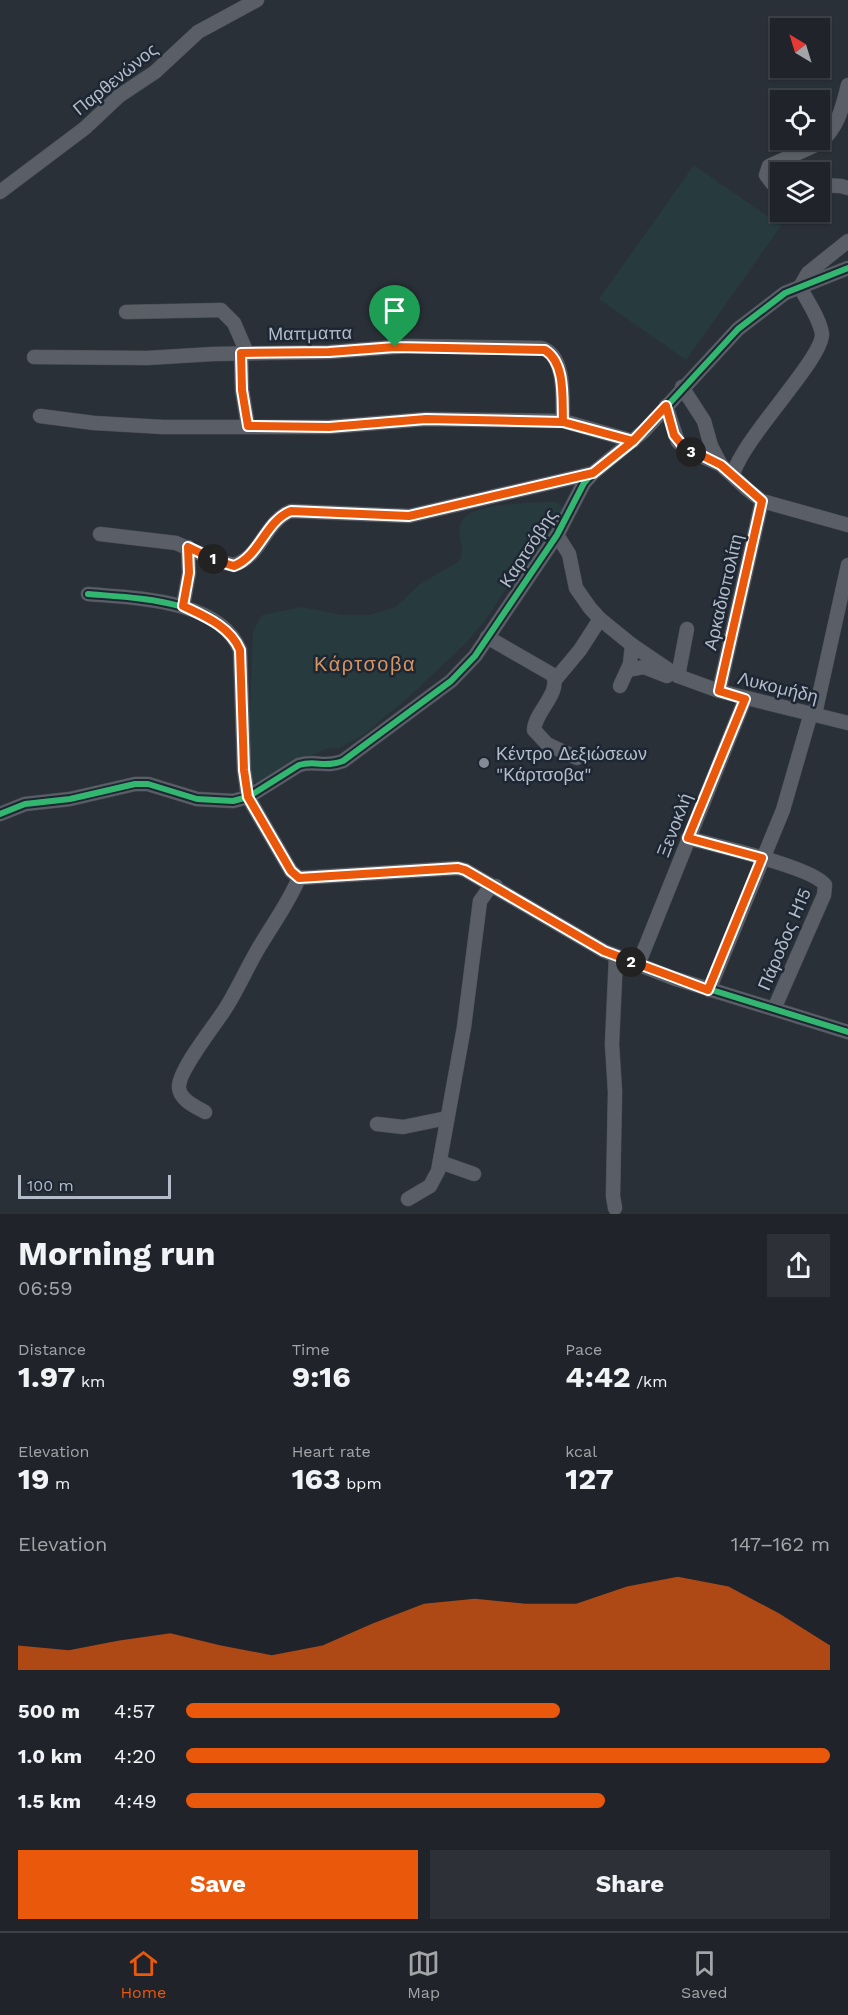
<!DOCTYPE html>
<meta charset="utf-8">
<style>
body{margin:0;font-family:"Work Sans",sans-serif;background:#2d3036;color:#f1f3f6;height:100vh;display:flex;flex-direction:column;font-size:22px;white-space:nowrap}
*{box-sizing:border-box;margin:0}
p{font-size:20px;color:#a2a4a8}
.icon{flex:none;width:33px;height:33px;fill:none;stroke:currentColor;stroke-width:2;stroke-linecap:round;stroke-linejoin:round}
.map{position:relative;height:1214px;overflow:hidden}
.sheet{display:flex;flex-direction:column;background:#20242a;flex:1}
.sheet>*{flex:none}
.needle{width:39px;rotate:322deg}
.buttons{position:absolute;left:770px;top:18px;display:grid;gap:12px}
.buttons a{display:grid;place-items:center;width:60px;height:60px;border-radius:0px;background:#20242a;box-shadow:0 2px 4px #0004,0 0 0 2px #3d4147;font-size:30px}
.scale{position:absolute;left:18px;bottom:15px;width:153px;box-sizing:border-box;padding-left:6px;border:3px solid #b4bcc9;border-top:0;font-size:16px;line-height:21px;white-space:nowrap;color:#b4bcc9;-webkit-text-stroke:4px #1d2633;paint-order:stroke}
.pin{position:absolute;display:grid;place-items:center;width:51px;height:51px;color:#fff;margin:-62px -26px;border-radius:50% 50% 50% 0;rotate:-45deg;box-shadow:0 0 6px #0007}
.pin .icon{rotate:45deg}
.km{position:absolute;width:30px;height:30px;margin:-15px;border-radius:50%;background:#222;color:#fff;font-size:16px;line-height:30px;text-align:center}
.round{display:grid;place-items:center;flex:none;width:63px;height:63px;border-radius:0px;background:#2d3036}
.head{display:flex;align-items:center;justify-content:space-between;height:102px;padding:0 18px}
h1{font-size:33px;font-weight:700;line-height:45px}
.metrics{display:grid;grid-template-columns:repeat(3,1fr);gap:9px;height:102px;padding:6px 18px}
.metrics div{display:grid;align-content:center}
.metrics b{font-size:30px;font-weight:700}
.metrics small{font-size:16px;font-weight:400}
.metrics p{font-size:16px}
.chart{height:168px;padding:12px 18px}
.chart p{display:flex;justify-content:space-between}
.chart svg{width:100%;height:108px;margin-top:6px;fill:#ea580c;opacity:.7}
.primary-button{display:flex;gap:12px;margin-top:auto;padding:12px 18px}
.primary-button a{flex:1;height:69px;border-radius:0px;background:#ea580c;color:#fff;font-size:24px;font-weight:700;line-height:69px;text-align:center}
.primary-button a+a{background:#2d3036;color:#f1f3f6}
ul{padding:0 18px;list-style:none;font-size:20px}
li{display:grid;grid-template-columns:96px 72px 1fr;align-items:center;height:45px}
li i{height:15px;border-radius:8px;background:#ea580c}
.tabs{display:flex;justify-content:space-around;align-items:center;height:84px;border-top:2px solid #3d4147;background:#20242a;font-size:16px;color:#a2a4a8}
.tabs a{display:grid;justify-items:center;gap:3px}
.tabs .current{color:#ea580c}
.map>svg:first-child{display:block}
.green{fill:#273a3e}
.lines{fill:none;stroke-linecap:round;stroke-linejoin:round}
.minor-casing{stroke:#484c53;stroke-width:15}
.minor{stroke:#5a5e66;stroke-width:14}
.cycleway-casing{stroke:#1d2633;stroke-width:10}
.cycleway{stroke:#33b770;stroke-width:6}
.route-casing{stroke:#fff;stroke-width:12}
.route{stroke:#ea580c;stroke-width:8}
.poi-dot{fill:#848b96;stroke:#1d2633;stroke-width:2}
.labels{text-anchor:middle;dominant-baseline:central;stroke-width:5;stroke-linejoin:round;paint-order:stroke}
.street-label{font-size:18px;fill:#b4bcc9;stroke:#1d2633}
.poi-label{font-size:18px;fill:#b4bcc9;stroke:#1d2633;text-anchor:start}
.neighbourhood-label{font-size:20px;letter-spacing:1.5px;fill:#d59563;stroke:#1d2633}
</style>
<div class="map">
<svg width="848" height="1214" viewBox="0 0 848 1214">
<rect width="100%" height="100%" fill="#2a3038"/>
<g class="green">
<path d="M694,165L781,226L686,360L599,299Z"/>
<path d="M556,502L563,507L557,524L536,555L503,593L484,622L466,643L412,694L362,736L339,748H330L309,756L252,784L248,771L253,631L262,615L302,607L342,615H370L396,607L420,584L458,562C467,550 457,539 460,526C464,501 535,503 556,502Z"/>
</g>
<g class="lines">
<g class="minor-casing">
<g id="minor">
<path d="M780,185L772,183L766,175L769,166L820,143C839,126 842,108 848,85"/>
<path d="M819,185L841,186L848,188"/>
<path d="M0,192L85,128L119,96L155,72L198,32L257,0"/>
<path d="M126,312L221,310L234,323L247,353"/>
<path d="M241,353L242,390L248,426"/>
<path d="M34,357L147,358L213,354L329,352L408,346L541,348C567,355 562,401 563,421"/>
<path d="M682,387L704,421L711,446L721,465L747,489L762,501L848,525"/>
<path d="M666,406L678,442L692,452L719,464"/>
<path d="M40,416L94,423L163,427H329L426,419L563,421L633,441"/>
<path d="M733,475C742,439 823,359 822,334C820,319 807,301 800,287L808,273L848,241"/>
<path d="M100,534L176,543L217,561L234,565C261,557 265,521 291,511L409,516L593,473"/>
<path d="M557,535L569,554L576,588L590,608L600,619L632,645L660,664L678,676L719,691L848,723"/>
<path d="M88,594C134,598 219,599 240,650L244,770L248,797L291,871L299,878L457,868L465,870L604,951L673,978L848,1032"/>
<path d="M183,606L189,573L188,547"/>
<path d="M487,637L553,675C561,694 535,711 534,730L547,744L577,758"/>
<path d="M628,670L644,667L667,676"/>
<path d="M678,676L687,629"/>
<path d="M555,680L580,650L600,619"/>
<path d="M620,686L630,664L632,645"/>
<path d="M719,691L762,501"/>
<path d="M815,714L848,565"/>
<path d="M0,814L25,804L70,799L135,784H148L197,799L233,801L248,797L299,765C315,760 325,768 343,761L451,681L475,656L557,535L584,483L593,473L644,431L738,329L785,293L848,268"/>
<path d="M688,838C713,845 813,867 825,885L824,895L774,1009"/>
<path d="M638,965L745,699"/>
<path d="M709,990L783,810L811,713"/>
<path d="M205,1112C196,1107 180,1100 179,1088C177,1071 217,1023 227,1006C238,988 247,968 258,949C272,925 288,904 299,878"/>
<path d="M377,1124L403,1127L447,1118"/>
<path d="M440,1162L474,1174"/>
<path d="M408,1199L430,1186L438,1171L464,1027L480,901L488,890L496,886"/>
<path d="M615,1208L613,1196L615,1092L612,1044L616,956"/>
</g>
</g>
<use href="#minor" class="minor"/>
<g class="cycleway-casing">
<g id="cycleway">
<path d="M88,594C134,598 219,599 240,650L244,770L248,797L291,871L299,878L457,868L465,870L604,951L673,978L848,1032"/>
<path d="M0,814L25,804L70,799L135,784H148L197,799L233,801L248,797L299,765C315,760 325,768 343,761L451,681L475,656L557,535L584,483L593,473L644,431L738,329L785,293L848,268"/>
</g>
</g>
<use href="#cycleway" class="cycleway"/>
</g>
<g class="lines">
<g class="route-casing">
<path id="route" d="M395,347L545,350C566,363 562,399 563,422L633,441L593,473L409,516L291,511C265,521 260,556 234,566L217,561L188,547L189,573L183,606C204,616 230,626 240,650L244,770L248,797L291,871L299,878L458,868L465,870L604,951L708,990L762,858L688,838L745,699L719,691L762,501L721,465L683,446L674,435L666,406L633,441L563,422L426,419L329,427L248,426L242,390L241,353L329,352L395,347"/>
</g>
<use href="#route" class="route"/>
</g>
<circle class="poi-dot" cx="484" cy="763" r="6"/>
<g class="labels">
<g class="street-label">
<text transform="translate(115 79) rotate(-39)">Παρθενώνος</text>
<text transform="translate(310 333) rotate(-1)">Μαπμαπα</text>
<text transform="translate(528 548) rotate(-57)">Καρτσόβης</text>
<text transform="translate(723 592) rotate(-77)">Αρκαδιοπολίτη</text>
<text transform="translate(778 687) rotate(14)">Λυκομήδη</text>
<text transform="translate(674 825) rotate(-69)">Ξενοκλή</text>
<text transform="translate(784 939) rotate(-67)">Πάροδος Η15</text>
</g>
<g class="poi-label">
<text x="496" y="753">Κέντρο Δεξιώσεων<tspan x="496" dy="21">"Κάρτσοβα"</tspan></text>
</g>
<g class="neighbourhood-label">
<text x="365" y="664">Κάρτσοβα</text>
</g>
</g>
</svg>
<div class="buttons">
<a><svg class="needle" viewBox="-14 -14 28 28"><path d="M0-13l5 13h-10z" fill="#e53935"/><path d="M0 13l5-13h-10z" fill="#a2a4a8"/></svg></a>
<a><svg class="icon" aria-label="locate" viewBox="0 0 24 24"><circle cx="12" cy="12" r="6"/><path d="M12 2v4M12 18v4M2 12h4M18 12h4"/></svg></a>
<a><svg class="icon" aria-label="layers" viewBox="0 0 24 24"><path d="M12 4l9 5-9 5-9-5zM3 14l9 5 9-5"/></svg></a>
</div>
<div class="scale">100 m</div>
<div class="pin" style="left:395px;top:347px;background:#1e9e55"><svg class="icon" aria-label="arrive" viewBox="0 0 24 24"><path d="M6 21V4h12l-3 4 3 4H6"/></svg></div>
<b class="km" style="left:213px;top:559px">1</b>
<b class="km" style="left:631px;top:962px">2</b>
<b class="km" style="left:691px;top:452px">3</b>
</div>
<section class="sheet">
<div class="head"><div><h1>Morning run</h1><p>06:59</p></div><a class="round"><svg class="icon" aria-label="share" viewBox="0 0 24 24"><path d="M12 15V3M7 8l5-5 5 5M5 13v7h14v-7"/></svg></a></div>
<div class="metrics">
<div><p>Distance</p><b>1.97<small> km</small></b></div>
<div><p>Time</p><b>9:16</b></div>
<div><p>Pace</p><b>4:42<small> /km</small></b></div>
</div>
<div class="metrics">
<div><p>Elevation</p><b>19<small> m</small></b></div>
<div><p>Heart rate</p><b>163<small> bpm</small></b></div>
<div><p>kcal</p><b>127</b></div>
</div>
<div class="chart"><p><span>Elevation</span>147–162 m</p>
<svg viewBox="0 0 160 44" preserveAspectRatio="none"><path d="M0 44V34L10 36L20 32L30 29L40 34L50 38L60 34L70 25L80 17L90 15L100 17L110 17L120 10L130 6L140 10L150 21L160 34V44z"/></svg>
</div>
<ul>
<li><b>500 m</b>4:57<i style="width:58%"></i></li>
<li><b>1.0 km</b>4:20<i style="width:100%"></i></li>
<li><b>1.5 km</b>4:49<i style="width:65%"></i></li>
</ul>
<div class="primary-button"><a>Save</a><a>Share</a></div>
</section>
<nav class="tabs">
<a class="current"><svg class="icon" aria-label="home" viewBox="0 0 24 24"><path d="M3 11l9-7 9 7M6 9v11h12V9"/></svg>Home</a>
<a><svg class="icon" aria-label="map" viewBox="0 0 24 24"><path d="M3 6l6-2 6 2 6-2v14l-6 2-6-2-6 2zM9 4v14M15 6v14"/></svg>Map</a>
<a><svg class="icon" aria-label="saved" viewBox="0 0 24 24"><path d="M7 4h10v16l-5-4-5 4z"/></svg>Saved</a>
</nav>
